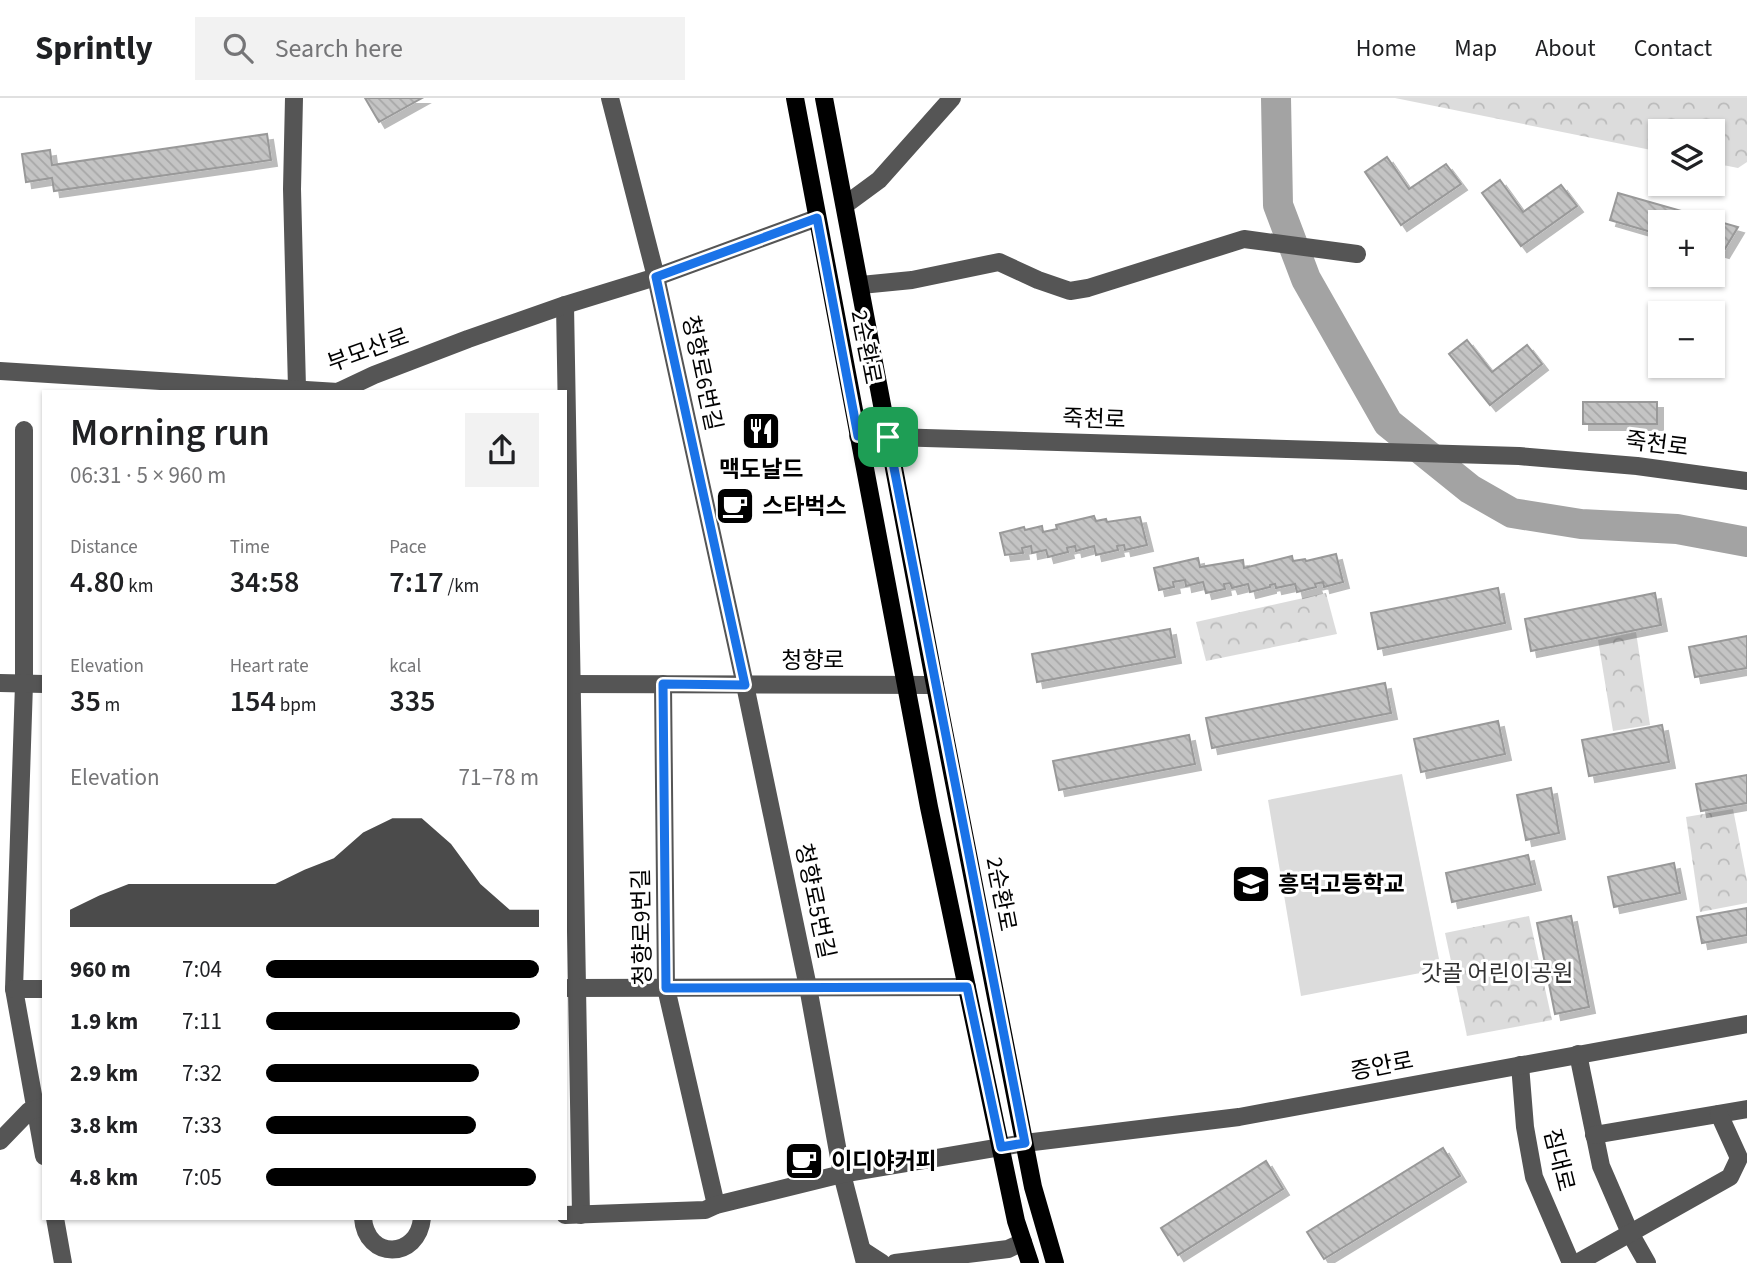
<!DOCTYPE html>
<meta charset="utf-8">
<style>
body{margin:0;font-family:"Source Sans 3","Noto Sans KR",sans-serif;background:#f2f2f2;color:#202124;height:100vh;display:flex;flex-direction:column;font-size:26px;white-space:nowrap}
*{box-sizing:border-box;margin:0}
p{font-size:23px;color:#757577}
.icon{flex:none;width:38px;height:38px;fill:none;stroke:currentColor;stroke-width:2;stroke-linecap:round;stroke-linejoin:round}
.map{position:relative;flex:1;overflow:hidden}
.panel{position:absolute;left:42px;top:292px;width:525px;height:830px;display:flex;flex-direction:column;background:#fff;border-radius:0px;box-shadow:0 2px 5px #0004}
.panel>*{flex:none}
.fabs{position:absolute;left:1648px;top:21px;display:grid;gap:14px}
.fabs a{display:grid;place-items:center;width:77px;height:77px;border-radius:0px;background:#fff;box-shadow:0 2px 5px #0004;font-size:35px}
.pin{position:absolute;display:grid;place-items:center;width:60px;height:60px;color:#fff;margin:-30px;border-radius:14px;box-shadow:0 4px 10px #0006}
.round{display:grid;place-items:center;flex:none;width:74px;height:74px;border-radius:0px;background:#f2f2f2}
.headline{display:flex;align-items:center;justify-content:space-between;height:119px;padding:0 28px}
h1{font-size:38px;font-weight:600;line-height:52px}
.metrics{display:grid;grid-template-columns:repeat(3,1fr);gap:10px;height:119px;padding:7px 28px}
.metrics div{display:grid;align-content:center}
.metrics b{font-size:30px;font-weight:600}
.metrics small{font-size:19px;font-weight:400}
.metrics p{font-size:19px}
.chart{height:196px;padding:14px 28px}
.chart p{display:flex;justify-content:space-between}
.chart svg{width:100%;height:126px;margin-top:7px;fill:#000;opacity:.7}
ul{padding:0 28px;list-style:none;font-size:23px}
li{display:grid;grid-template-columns:112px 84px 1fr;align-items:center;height:52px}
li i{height:18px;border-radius:9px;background:#000}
header{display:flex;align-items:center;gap:42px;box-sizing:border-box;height:98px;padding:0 35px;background:#fff;border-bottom:2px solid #e0e0e0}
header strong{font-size:33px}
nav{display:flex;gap:38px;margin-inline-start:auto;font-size:24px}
.search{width:490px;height:63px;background:#f2f2f2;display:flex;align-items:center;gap:18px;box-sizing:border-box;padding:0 24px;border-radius:0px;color:#757577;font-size:26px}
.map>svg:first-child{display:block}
.grass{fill:#dcdcdc}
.park{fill:url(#park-crowns)}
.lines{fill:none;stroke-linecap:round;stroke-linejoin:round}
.river{stroke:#a3a3a3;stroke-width:30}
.building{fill:url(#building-back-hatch);stroke:#999;stroke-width:2;filter:url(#shadow)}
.minor{stroke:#555;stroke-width:18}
.major{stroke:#000;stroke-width:18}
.route-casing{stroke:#fff;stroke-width:14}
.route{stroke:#1a73e8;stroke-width:9}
.labels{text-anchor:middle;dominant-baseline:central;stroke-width:6;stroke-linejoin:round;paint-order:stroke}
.street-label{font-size:23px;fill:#000;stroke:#fff}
.poi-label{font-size:23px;font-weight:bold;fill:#000;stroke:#fff;text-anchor:start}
.park-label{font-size:23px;fill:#333;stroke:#fff}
</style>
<header>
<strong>Sprintly</strong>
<div class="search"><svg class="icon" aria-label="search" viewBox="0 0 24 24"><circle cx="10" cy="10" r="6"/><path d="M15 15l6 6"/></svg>Search here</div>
<nav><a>Home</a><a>Map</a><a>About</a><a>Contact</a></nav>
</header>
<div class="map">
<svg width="1747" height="1165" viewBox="0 0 1747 1165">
<defs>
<pattern id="park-crowns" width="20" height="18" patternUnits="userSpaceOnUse" patternTransform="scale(1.75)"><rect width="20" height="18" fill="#dcdcdc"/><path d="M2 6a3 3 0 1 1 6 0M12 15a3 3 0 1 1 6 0" fill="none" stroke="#bbb"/></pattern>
<pattern id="building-back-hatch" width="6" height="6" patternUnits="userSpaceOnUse" patternTransform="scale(1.75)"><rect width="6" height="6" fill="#c4c4c4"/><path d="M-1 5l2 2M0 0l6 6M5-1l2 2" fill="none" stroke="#a7a7a7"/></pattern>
<filter id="shadow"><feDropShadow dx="6" dy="6" stdDeviation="0" flood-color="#0004"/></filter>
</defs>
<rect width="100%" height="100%" fill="#fff"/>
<path class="grass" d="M1402,676L1441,871L1301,898L1268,702Z"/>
<g class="park">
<path d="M1395,0H1747V64L1738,70L1713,65V33H1661V54Z"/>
<path d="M1326,495L1337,536L1206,563L1196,524Z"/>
<path d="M1636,534L1650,627L1613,633L1598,542Z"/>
<path d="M1733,711L1747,783V805L1700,814L1686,719Z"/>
<path d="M1529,818L1552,922L1467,938L1445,835Z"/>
</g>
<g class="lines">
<path class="river" d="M1276,0L1278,107L1306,181L1388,325L1470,391L1512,415L1581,426L1677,431L1747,444"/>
</g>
<g class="building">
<path d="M365,0H422L379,24Z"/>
<path d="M267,36L271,62L54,93L52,80L26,84L22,56L50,52L52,67Z"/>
<path d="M1387,59L1409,91L1446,66L1461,86L1401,127L1365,74Z"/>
<path d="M1500,82L1523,114L1561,87L1577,108L1521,148L1482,95Z"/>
<path d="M1618,95L1738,129L1723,154L1713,151V124H1661V137L1610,122Z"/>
<path d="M1467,242L1492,274L1527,247L1542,266L1490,307L1449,256Z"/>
<rect x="1583" y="304" width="74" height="22"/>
<path d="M1094,418L1096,423L1106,421L1107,424L1140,419L1147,447L1125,452L1124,447L1117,448L1118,452L1096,457L1094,448L1076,453L1075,448L1067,450L1068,454L1048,459L1046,452L1032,455L1031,448L1022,450L1023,455L1005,457L1000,435L1024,429L1025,432L1042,428L1043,434L1057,431L1056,427Z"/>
<path d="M1336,456L1343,484L1324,489L1323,484L1315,486L1316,489L1297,494L1295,486L1276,490L1275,486L1270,487V489L1250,494L1248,486L1232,490L1230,485L1224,486L1225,491L1206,495L1203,484L1186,488L1185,482L1173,484L1174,489L1159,492L1154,470L1198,460L1200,469L1243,462L1244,470L1292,458L1293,463L1305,461L1306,463Z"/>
<path d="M1498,490L1505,525L1378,551L1371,515Z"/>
<path d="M1655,495L1661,527L1531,553L1525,521Z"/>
<path d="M1170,531L1175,559L1037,584L1032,556Z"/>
<path d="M1747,538V570L1695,579L1689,549Z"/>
<path d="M1385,585L1391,615L1212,650L1206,620Z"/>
<path d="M1498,623L1505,656L1421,674L1414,641Z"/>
<path d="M1662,627L1669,664L1589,678L1582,642Z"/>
<path d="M1189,637L1195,666L1059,692L1053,663Z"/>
<path d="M1747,677V705L1701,713L1696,686Z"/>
<path d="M1551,690L1559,735L1526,742L1517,697Z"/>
<path d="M1528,757L1535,786L1452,804L1446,775Z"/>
<path d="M1674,765L1680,795L1614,809L1608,779Z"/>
<path d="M1747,810V837L1702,845L1697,819Z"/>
<path d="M1571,818L1589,909L1555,916L1537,825Z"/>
<path d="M1443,1050L1460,1078L1324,1161L1307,1134Z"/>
<path d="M1266,1063L1283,1091L1178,1157L1161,1130Z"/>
</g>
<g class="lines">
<g class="minor">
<path d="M294,0L292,91L297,290"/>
<path d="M610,0L656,179L745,587L808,889L842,1076L865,1165"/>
<path d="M845,107L879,82L952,0"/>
<path d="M861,187L912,182L999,164L1038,182L1070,193L1088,190L1244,141L1357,156"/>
<path d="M565,207L581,1117"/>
<path d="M0,273L338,294L374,277L468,241L565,207L656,179L817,120"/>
<path d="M24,332V586L14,891L44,1058"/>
<path d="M858,338L1519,358L1637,368L1747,383"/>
<path d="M0,585L44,586"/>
<path d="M565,586L935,587"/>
<path d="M663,586L666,890L716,1107"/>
<path d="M568,890L967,889"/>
<path d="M14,891H44"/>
<path d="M1578,956L1601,1068L1630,1135L1647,1165"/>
<path d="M1520,967L1525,1029L1534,1079L1571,1165"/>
<path d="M1594,1037L1747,1011"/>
<path d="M0,1043L29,1013L44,1009"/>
<path d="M565,1117L705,1112L716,1107L842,1076L1025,1045L1239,1019L1747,926"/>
<path d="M55,1120L63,1165"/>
<path d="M363,1120C366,1162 418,1162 422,1120"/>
<path d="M862,1152L882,1165"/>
<path d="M895,1165L1008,1151L1023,1144"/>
<path d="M1577,1165L1730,1079L1739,1060L1719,1016"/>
</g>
<g class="major">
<path d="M795,0L929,709L1016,1123L1030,1165"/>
<path d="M824,0L935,587L1033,1089L1055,1165"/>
</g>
</g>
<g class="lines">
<g class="route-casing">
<path id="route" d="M817,120L858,338L888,339L1025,1045L1001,1049L967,889L666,890L663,586L745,587L656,179Z"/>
</g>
<use href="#route" class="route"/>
</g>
<defs>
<g id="restaurant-square" transform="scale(2.0125)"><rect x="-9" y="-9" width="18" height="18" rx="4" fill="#000" stroke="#fff"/><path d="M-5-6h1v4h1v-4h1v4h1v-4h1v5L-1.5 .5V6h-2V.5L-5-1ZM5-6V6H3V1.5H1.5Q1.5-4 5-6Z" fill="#fff"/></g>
<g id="cafe-square" transform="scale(2.0125)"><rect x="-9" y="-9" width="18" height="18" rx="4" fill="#000" stroke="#fff"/><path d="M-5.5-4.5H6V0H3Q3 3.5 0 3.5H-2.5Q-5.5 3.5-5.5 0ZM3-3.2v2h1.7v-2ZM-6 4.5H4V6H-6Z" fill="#fff"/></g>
<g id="school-square" transform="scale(2.0125)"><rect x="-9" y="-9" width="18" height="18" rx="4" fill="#000" stroke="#fff"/><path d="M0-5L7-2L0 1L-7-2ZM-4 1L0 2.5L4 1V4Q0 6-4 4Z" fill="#fff"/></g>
</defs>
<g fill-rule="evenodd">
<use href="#restaurant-square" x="761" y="333"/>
<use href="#cafe-square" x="735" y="408"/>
<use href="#school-square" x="1251" y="786"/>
<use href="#cafe-square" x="804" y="1063"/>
</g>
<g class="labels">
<g class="street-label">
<text transform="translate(866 249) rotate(79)">2순환로</text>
<text transform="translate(368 252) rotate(-20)">부모산로</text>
<text transform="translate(702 275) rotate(78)">청향로6번길</text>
<text transform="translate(1094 321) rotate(2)">죽천로</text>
<text transform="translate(1657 346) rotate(7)">죽천로</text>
<text x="813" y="562">청향로</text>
<text transform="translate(1001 796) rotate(79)">2순환로</text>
<text transform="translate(815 803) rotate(78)">청향로5번길</text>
<text transform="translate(642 829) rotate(-91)">청향로9번길</text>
<text transform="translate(1382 968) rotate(-11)">증안로</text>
<text transform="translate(1559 1062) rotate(76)">짐대로</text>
</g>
<g class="poi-label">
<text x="761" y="371" text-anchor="middle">맥도날드</text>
<text x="762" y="408">스타벅스</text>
<text x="1278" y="786">흥덕고등학교</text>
<text x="831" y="1063">이디야커피</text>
</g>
<g class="park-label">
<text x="1497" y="875">갓골 어린이공원</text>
</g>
</g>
</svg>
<div class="fabs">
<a><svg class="icon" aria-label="layers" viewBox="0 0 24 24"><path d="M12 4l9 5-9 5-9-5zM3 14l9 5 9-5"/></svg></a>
<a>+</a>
<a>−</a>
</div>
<div class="pin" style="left:888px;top:339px;background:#1e9e55"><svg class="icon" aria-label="arrive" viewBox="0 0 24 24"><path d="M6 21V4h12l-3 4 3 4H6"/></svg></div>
<section class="panel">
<div class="headline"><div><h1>Morning run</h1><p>06:31 · 5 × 960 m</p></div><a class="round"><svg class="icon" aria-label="share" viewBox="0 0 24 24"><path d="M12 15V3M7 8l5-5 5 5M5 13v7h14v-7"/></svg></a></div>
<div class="metrics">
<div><p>Distance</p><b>4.80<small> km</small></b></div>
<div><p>Time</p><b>34:58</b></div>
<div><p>Pace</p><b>7:17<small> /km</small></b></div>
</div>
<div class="metrics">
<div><p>Elevation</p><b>35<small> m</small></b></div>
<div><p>Heart rate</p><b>154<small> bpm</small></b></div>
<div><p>kcal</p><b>335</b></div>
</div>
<div class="chart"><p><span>Elevation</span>71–78 m</p>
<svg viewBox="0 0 160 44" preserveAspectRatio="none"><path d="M0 44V38L10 33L20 29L30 29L40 29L50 29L60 29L70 29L80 24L90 20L100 11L110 6L120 6L130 15L140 29L150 38L160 38V44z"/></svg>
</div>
<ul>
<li><b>960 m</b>7:04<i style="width:100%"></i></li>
<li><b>1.9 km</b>7:11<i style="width:93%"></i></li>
<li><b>2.9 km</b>7:32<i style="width:78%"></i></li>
<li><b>3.8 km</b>7:33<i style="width:77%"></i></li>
<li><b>4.8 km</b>7:05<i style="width:99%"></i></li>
</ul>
</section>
</div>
